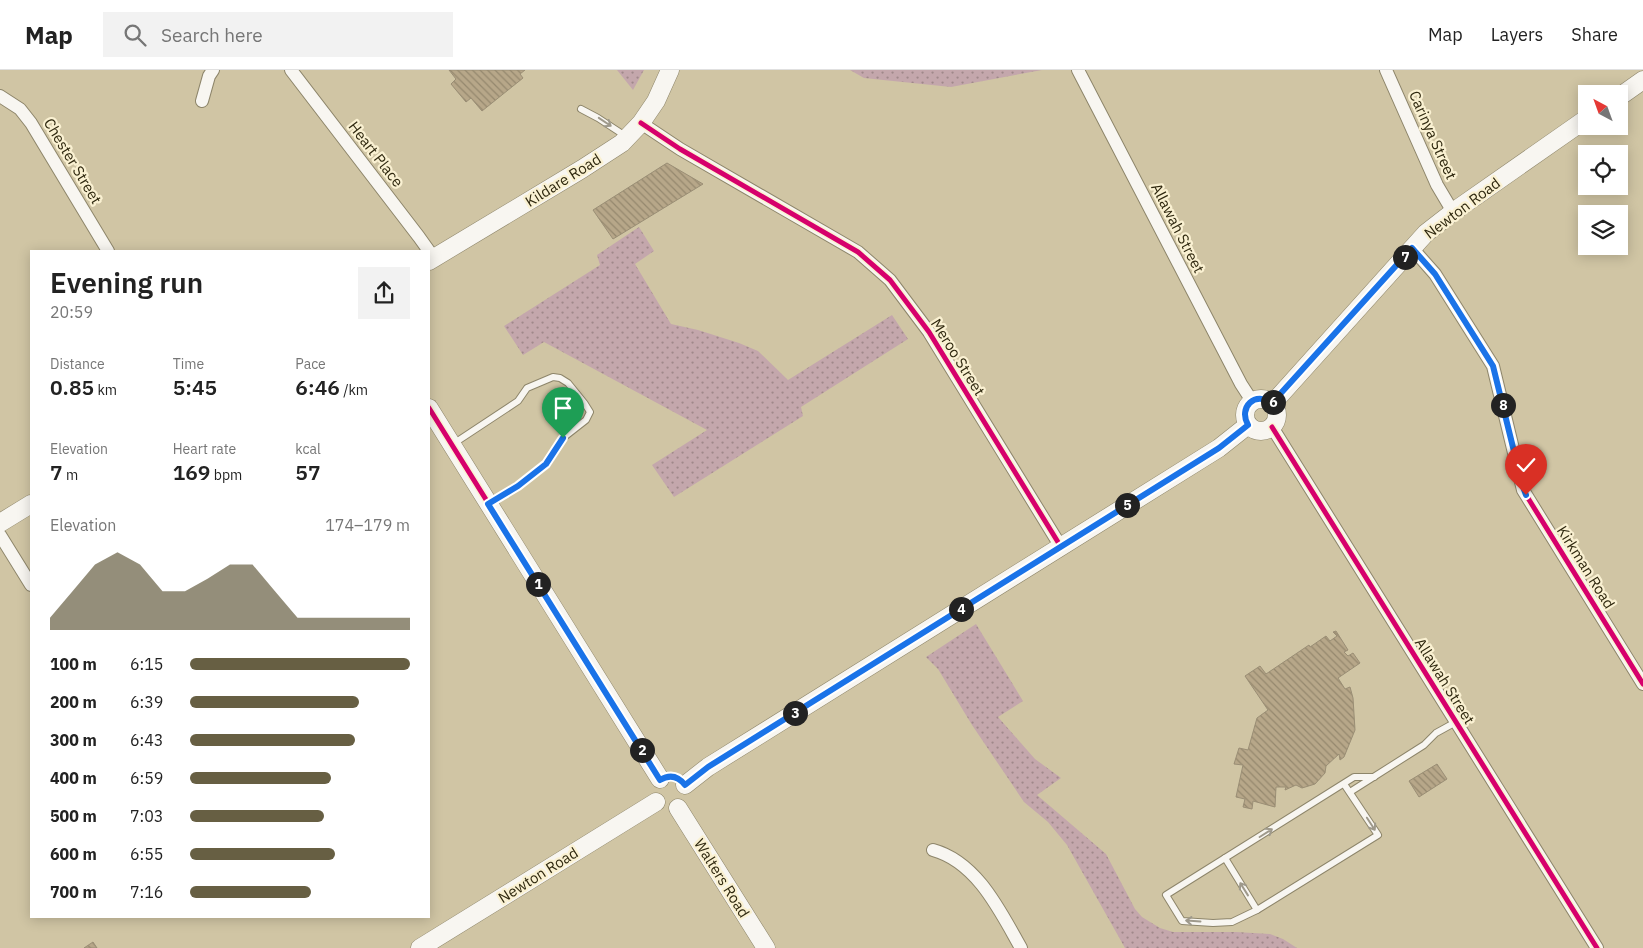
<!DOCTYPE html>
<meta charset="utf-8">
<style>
body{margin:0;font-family:"IBM Plex Sans",sans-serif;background:#f2f2f2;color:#222;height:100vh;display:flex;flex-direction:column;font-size:19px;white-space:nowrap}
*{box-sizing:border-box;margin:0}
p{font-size:16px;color:#767676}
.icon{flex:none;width:28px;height:28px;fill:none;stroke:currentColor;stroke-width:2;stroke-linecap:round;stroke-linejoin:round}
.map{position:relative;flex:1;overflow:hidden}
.side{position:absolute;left:30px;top:180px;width:400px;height:668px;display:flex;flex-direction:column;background:#fff;border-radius:0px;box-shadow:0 2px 12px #0003}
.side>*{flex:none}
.needle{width:32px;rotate:319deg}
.controls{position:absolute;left:1578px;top:15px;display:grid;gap:10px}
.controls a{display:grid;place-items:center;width:50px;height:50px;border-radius:0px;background:#fff;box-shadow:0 2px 12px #0003;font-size:25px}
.pin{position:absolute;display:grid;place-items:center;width:42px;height:42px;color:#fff;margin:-51px -21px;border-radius:50% 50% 50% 0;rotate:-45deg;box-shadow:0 0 5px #0007}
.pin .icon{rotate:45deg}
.km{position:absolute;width:25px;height:25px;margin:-12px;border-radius:50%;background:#222;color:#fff;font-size:14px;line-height:25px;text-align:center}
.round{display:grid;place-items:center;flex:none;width:52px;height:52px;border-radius:0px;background:#f2f2f2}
.headline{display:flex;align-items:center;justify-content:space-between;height:85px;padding:0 20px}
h1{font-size:28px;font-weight:600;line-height:38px}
.figures{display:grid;grid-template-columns:repeat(3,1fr);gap:8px;height:85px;padding:5px 20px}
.figures div{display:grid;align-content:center}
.figures b{font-size:21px;font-weight:600}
.figures small{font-size:14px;font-weight:400}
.figures p{font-size:14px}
.chart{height:140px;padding:10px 20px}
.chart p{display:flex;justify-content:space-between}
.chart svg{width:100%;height:90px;margin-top:5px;fill:#675f43;opacity:.7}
ul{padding:0 20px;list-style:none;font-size:16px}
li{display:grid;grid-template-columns:80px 60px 1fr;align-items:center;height:38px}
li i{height:12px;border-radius:6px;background:#675f43}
header{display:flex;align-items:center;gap:30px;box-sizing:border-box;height:70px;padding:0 25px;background:#fff;border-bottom:1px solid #e0e0e0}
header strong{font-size:24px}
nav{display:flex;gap:28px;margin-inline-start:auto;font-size:18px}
.search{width:350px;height:45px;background:#f2f2f2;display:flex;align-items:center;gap:12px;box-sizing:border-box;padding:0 18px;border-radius:0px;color:#767676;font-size:19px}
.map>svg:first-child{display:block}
.park{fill:url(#park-dots)}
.building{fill:url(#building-back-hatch);stroke:#9a8e75}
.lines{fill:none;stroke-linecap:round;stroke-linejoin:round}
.lane-casing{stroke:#8d856a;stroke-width:8}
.street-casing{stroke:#8d856a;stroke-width:14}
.secondary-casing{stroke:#8d856a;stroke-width:19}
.lane{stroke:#f8f6f1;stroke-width:6}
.street{stroke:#f8f6f1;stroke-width:12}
.secondary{stroke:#f8f6f1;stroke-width:18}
.cycleway-casing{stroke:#faf1d2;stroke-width:8}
.cycleway{stroke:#d6006c;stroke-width:5}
.oneway{stroke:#9e998b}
.route-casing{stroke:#fff;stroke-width:10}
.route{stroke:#1a73e8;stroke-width:6}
.labels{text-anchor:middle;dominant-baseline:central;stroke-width:4.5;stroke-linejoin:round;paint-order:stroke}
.street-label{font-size:15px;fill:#2f280f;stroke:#faf1d2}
</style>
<header>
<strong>Map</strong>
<div class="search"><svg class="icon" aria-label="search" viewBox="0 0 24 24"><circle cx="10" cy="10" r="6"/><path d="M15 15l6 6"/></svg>Search here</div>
<nav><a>Map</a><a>Layers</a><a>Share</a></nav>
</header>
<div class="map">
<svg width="1643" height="878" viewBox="0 0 1643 878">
<defs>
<pattern id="park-dots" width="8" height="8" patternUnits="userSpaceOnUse" patternTransform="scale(1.25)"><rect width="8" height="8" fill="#c4a7ac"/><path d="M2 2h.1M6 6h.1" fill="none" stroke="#a0888a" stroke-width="1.8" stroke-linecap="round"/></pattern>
<pattern id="building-back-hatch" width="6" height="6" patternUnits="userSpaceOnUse" patternTransform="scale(1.25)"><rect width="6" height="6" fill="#b7a789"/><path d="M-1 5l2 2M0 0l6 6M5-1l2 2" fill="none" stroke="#95886e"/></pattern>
</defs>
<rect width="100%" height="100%" fill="#d0c5a4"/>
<g class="park">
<path d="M617,0H644L633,20Z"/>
<path d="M850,0H1042L951,17L864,8Z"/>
<path d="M639,157L654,181L635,194L671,254L698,260L739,273L758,281L788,310L892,245L908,269L801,337L803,346L674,427L652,395L707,360L544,272L523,285L504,256L600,195L597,185Z"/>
<path d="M976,554L1023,631L998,647L1035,689L1061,708L1037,725L1106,784L1135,839L1142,847L1160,858L1173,862H1236L1270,864L1283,869L1297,878H1125L1067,775L1048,752L1024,732L972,655L938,599L926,587Z"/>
</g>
<g class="building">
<path d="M449,0H525L520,4L523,8L482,41L471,28L466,32L451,14L456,9Z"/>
<path d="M667,93L703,114L613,169L593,140Z"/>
<path d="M1336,561L1348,580L1344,582L1348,586L1353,583L1360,593L1338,608L1345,619L1350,617L1353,628L1355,660L1344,687L1340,690L1339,684L1326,696L1325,703L1315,714L1302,718L1296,715L1285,720L1286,717H1276L1275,737L1253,731L1252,739L1243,737L1245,729L1236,727L1243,695L1234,694L1239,678L1248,680L1257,648L1268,640L1245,606L1260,596L1266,604L1309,575L1310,577L1326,566L1330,571L1337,566L1333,562Z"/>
<path d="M1437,694L1447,709L1419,727L1409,711Z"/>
<path d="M93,872L97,878H84Z"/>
</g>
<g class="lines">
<g class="lane-casing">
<g id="lane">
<path d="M581,39L598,48L627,67"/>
<path d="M453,374L518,331L527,318L553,307L560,308L568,313L585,334L590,342L586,350L563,368L547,394L518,416L490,433"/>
<path d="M1350,722L1424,675L1436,663L1456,652"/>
<path d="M1225,788L1257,840L1378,765L1344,714"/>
<path d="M1257,840L1232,852L1213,853L1182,851L1166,825L1354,707H1374"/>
</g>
</g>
<g class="street-casing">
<g id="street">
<path d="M291,0L419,167L434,188"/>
<path d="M1078,0L1241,314L1252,331"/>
<path d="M1386,0L1437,115L1453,142"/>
<path d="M0,26L20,39L31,53L108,181"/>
<path d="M202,31L209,6L213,0"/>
<path d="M641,53L680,79L858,182L890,210L929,262L1061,477"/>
<path d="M1412,178L1435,204L1493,296L1523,420L1643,614"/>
<path d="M1272,357L1597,878"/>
<path d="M0,465L31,515"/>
<path d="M933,780C977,792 1000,841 1021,878"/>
</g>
</g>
<g class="secondary-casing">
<g id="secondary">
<path d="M1619,27L1643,10"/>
<path d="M429,191L582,99L622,73L641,53L656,31L670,0"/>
<circle cx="1261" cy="345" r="16"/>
<path d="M1273,333L1426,163L1453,142L1586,49"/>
<path d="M429,338L660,709"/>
<path d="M0,453L31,434"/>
<path d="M685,715L708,697L1219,378L1248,355"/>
<path d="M678,738L766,878"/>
<path d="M420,878L656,732"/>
</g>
</g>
<use href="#lane" class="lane"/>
<use href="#street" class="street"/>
<use href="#secondary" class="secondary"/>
<g class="cycleway-casing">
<g id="cycleway">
<path d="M641,53L680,79L858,182L890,210L929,262L1061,477"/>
<path d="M1412,178L1435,204L1493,296L1523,420L1643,614"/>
<path d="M429,338L660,709"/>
<path d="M1272,357L1597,878"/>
</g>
</g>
<use href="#cycleway" class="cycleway"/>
</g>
<defs><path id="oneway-shaft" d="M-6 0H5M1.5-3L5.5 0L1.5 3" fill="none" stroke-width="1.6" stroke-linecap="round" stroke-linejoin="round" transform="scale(1.25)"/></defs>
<g class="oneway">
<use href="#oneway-shaft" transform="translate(605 52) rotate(34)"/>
<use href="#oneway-shaft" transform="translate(1371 754) rotate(57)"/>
<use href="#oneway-shaft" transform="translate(1266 763) rotate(-32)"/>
<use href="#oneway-shaft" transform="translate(1244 819) rotate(-122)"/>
<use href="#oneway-shaft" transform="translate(1193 851) rotate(-176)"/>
</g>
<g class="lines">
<g class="route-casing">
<path id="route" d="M563,368L546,394L518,416L488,434L660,710C670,704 678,706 685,715L708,697L1219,378L1248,355C1238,337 1255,321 1272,333L1412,178L1435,204L1493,296L1522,414L1526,425"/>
</g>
<use href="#route" class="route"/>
</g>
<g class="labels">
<g class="street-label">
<text transform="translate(1433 65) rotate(66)">Carinya Street</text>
<text transform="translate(376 84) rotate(52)">Heart Place</text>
<text transform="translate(73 91) rotate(59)">Chester Street</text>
<text transform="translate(563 110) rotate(-32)">Kildare Road</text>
<text transform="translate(1462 138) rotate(-37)">Newton Road</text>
<text transform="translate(1178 158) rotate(63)">Allawah Street</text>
<text transform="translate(958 287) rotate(58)">Meroo Street</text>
<text transform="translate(1586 497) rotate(58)">Kirkman Road</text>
<text transform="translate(1445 611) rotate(58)">Allawah Street</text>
<text transform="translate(538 805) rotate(-32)">Newton Road</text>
<text transform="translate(722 808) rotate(58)">Walters Road</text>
</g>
</g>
</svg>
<div class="controls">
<a><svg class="needle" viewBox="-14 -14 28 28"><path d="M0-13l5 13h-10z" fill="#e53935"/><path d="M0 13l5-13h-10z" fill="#767676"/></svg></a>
<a><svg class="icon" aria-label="locate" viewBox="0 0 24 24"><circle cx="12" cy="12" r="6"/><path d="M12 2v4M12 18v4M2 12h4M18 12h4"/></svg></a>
<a><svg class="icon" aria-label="layers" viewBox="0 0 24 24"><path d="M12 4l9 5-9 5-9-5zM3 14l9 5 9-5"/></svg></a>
</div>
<div class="pin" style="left:563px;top:368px;background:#1e9e55"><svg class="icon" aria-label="arrive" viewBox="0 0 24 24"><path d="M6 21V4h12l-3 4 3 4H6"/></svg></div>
<div class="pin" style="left:1526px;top:425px;background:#d93025"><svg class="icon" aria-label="check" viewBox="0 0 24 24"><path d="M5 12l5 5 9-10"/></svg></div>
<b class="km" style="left:538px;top:514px">1</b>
<b class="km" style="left:642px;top:680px">2</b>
<b class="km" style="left:795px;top:643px">3</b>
<b class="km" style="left:961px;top:539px">4</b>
<b class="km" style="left:1127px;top:435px">5</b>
<b class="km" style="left:1273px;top:332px">6</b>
<b class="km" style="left:1405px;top:187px">7</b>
<b class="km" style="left:1503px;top:335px">8</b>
<section class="side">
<div class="headline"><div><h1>Evening run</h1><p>20:59</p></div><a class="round"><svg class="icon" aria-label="share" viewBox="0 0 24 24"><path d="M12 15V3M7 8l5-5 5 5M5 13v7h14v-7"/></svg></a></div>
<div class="figures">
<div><p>Distance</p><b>0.85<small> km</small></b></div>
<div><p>Time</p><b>5:45</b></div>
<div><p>Pace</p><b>6:46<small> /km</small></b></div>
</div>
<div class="figures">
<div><p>Elevation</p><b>7<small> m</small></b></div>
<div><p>Heart rate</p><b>169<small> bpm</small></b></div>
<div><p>kcal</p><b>57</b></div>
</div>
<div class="chart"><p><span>Elevation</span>174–179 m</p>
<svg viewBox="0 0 160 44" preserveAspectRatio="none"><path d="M0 44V38L10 25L20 12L30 6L40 12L50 25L60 25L70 19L80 12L90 12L100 25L110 38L120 38L130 38L140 38L150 38L160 38V44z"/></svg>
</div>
<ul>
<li><b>100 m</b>6:15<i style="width:100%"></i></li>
<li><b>200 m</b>6:39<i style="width:77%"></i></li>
<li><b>300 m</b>6:43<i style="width:75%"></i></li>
<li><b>400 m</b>6:59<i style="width:64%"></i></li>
<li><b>500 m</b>7:03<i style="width:61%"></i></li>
<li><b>600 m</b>6:55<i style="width:66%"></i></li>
<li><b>700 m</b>7:16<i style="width:55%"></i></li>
</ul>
</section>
</div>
